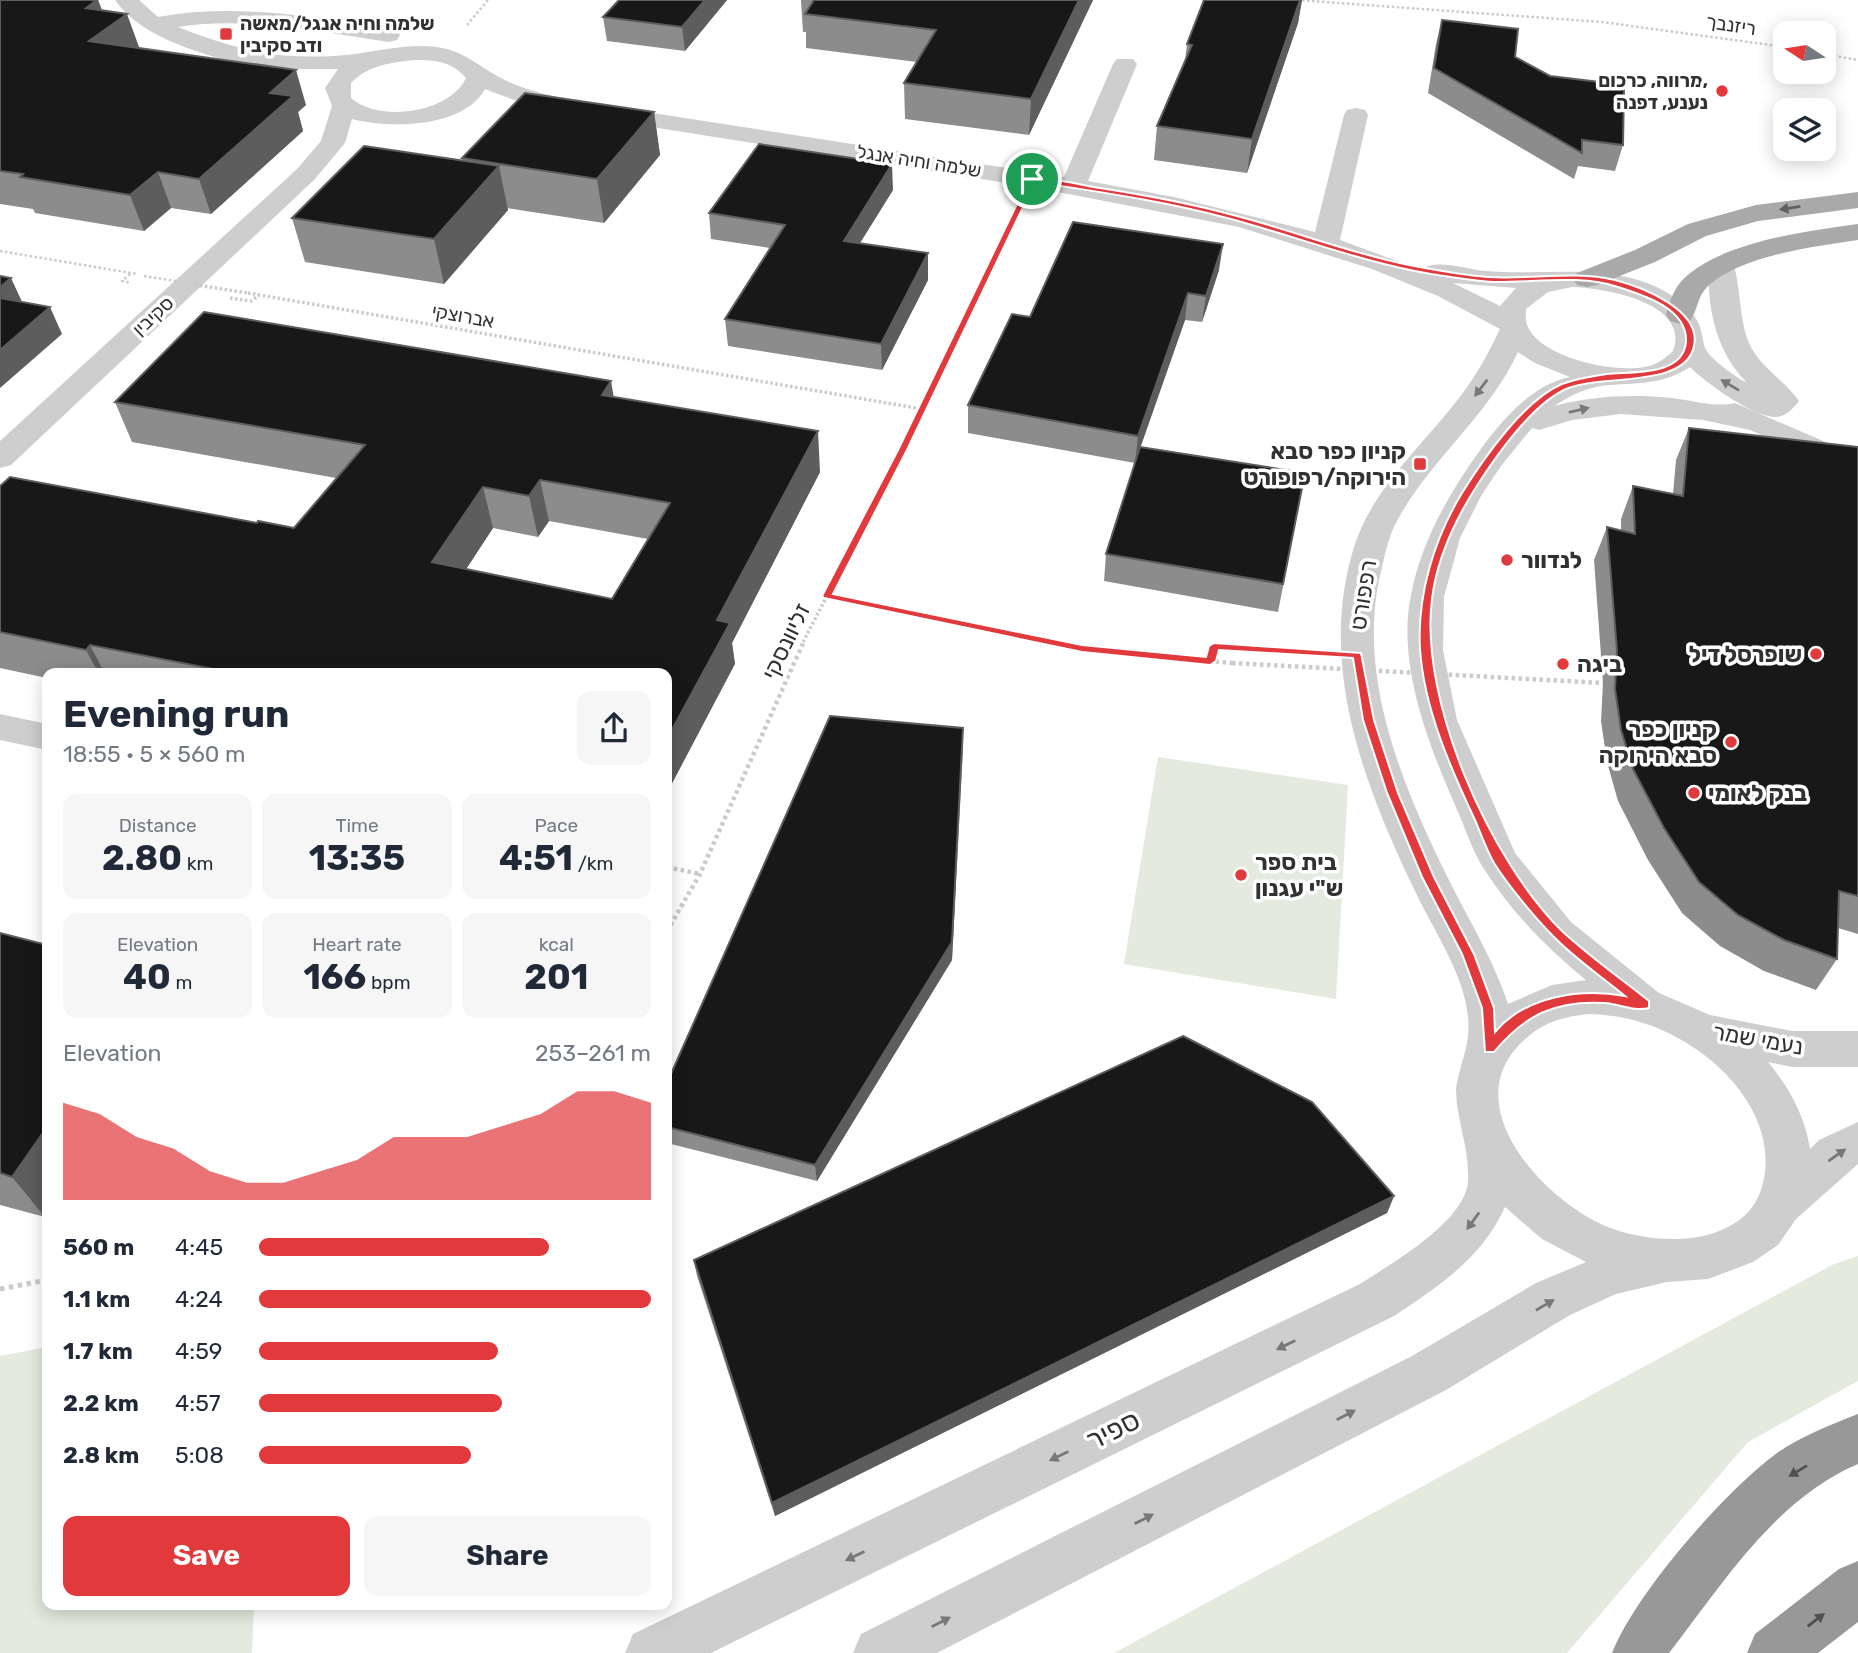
<!DOCTYPE html>
<meta charset="utf-8">
<style>
body{margin:0;font-family:Rubik,Heebo,sans-serif;background:#f6f6f7;color:#1f2937;height:100vh;display:flex;flex-direction:column;font-size:26px;white-space:nowrap}
*{box-sizing:border-box;margin:0}
p{font-size:23px;color:#747a83}
.icon{flex:none;width:38px;height:38px;fill:none;stroke:currentColor;stroke-width:2;stroke-linecap:round;stroke-linejoin:round}
.map{position:relative;flex:1;overflow:hidden}
.details{position:absolute;left:42px;top:668px;width:630px;height:942px;display:flex;flex-direction:column;background:#fff;border-radius:14px;box-shadow:0 4px 18px #0003}
.details>*{flex:none}
.needle{width:46px;rotate:282deg}
.controls{position:absolute;left:1773px;top:21px;display:grid;gap:14px}
.controls a{display:grid;place-items:center;width:63px;height:63px;border-radius:14px;background:#fff;box-shadow:0 4px 18px #0003;font-size:35px}
.pin{position:absolute;display:grid;place-items:center;width:60px;height:60px;color:#fff;margin:-30px;border:4px solid #fff;border-radius:50%;box-shadow:0 2px 7px #0007}
.round{display:grid;place-items:center;flex:none;width:74px;height:74px;border-radius:14px;background:#f6f6f7}
.headline{display:flex;align-items:center;justify-content:space-between;height:119px;padding:0 21px}
h1{font-size:38px;font-weight:700;line-height:52px}
.figures{display:grid;grid-template-columns:repeat(3,1fr);gap:10px;height:119px;padding:7px 21px}
.figures div{display:grid;align-content:center;border-radius:14px;background:#f6f6f7;text-align:center}
.figures b{font-size:35px;font-weight:700}
.figures small{font-size:19px;font-weight:400}
.figures p{font-size:19px}
.chart{height:196px;padding:14px 21px}
.chart p{display:flex;justify-content:space-between}
.chart svg{width:100%;height:126px;margin-top:7px;fill:#e2393d;opacity:.7}
.action{display:flex;gap:14px;margin-top:auto;padding:14px 21px}
.action a{flex:1;height:80px;border-radius:14px;background:#e2393d;color:#fff;font-size:28px;font-weight:700;line-height:80px;text-align:center}
.action a+a{background:#f6f6f7;color:#1f2937}
ul{padding:0 21px;list-style:none;font-size:23px}
li{display:grid;grid-template-columns:112px 84px 1fr;align-items:center;height:52px}
li i{height:18px;border-radius:9px;background:#e2393d}
.map>svg:first-child{display:block}
.green{fill:#e4eadd}
.lines{fill:none;stroke-linecap:round;stroke-linejoin:round}
.path-far3{stroke:#cbcbcb;stroke-width:2.5;stroke-dasharray:2.5 2.5;stroke-linecap:butt}
.path-far2{stroke:#cbcbcb;stroke-width:3.5;stroke-dasharray:2.5 2.5;stroke-linecap:butt}
.path-far1{stroke:#cbcbcb;stroke-width:4.5;stroke-dasharray:3.5 3.5;stroke-linecap:butt}
.path{stroke:#cbcbcb;stroke-width:5;stroke-dasharray:4.5 4.5;stroke-linecap:butt}
.minor{fill:#cecece;fill-rule:evenodd}
.major{fill:#a9a9a9;fill-rule:evenodd}
.highway{fill:#989898;fill-rule:evenodd}
.path-bridge-far2{stroke:#cbcbcb;stroke-width:2.5;stroke-dasharray:2.5 2.5;stroke-linecap:butt}
.path-bridge-far1{stroke:#cbcbcb;stroke-width:3.5;stroke-dasharray:2.5 2.5;stroke-linecap:butt}
.path-bridge{stroke:#cbcbcb;stroke-width:4.5;stroke-dasharray:3.5 3.5;stroke-linecap:butt}
.wall{fill:#8c8c8c;fill-rule:evenodd}
.shaded-wall{fill:#5d5d5d}
.building{fill:#181818;stroke:#5d5d5d;stroke-width:2;fill-rule:evenodd}
.oneway{fill:#616161}
.oneway2{fill:#787878}
.oneway3{fill:#505050}
.route{fill:#e2393d;stroke:#fff;stroke-width:2;fill-rule:evenodd}
.poi-dot{fill:#e2393d;stroke:#fff;stroke-width:2.5}
.labels{text-anchor:middle;dominant-baseline:central;stroke-width:7;stroke-linejoin:round;paint-order:stroke}
.far-poi-label{font-size:19px;font-weight:bold;fill:#313131;stroke:#fff;text-anchor:start}
.far-street-label{font-size:19px;fill:#313131;stroke:#fff}
.poi-label{font-size:23px;font-weight:bold;fill:#313131;stroke:#fff;text-anchor:start}
.street-label{font-size:23px;fill:#313131;stroke:#fff}
.near-street-label{font-size:28px;fill:#313131;stroke:#fff}
</style>
<div class="map">
<svg width="1858" height="1653" viewBox="0 0 1858 1653">
<rect width="100%" height="100%" fill="#fff"/>
<g class="green">
<path d="M1158,757L1348,785L1336,999L1124,964Z"/>
<path d="M1858,1256V1381L1748,1442L1567,1653H1114L1832,1265Z"/>
<path d="M47,1347V1605H254L252,1653H0V1356Z"/>
</g>
<g class="lines">
<g class="path-far3">
<path d="M1297,0L1602,22L1785,47"/>
<path d="M467,25L488,0"/>
<path d="M1824,54L1858,60"/>
<path d="M0,251L137,274"/>
<path d="M130,274L122,281L131,283"/>
<path d="M981,285L1015,214"/>
</g>
<g class="path-far2">
<path d="M248,293L922,409"/>
<path d="M230,298L251,301L259,295"/>
<path d="M827,596L1050,642"/>
<path d="M803,642L903,450L982,284"/>
</g>
<g class="path-far1">
<path d="M1042,641L1082,649L1232,663"/>
<path d="M1210,661L1214,646L1313,652"/>
<path d="M667,867L700,874"/>
<path d="M667,931L700,874L804,641"/>
</g>
<path class="path" d="M0,1289L47,1280"/>
<g class="minor">
<path d="M115,0H139L158,17C236,3 312,17 389,28L397,30L400,35L397,40L389,42C320,32 248,16 178,27C236,50 283,61 346,55C376,52 407,43 437,47C465,51 479,67 503,79C525,91 551,95 575,101L1064,177L1113,64L1117,59H1133L1137,64L1088,181L1174,197L1315,232L1344,115L1347,110L1356,108L1365,110L1368,115L1340,240L1424,271L1427,266C1446,261 1466,269 1486,271C1551,277 1628,257 1683,304C1698,317 1701,326 1704,345C1706,357 1736,377 1747,383C1722,357 1711,325 1709,289C1708,279 1707,270 1712,262L1722,260L1732,262C1740,275 1739,321 1749,343C1760,368 1784,379 1799,401C1794,408 1786,416 1777,417C1754,418 1706,383 1690,367C1664,384 1640,383 1610,385C1589,386 1571,395 1554,406C1593,396 1631,394 1671,398C1693,400 1715,408 1735,403L1858,456V478L1750,430L1703,420L1621,414L1572,420L1539,430L1532,428L1501,466L1481,496L1460,538L1444,597L1443,650L1457,720L1515,853L1571,922L1659,993L1710,1015L1792,1031H1858V1067H1792L1768,1062C1789,1087 1805,1116 1810,1149L1819,1140L1858,1122V1164L1796,1219L1778,1245L1753,1262L1708,1279L1667,1282L1616,1294L1570,1315L1446,1390L937,1653H853L861,1634L1412,1356L1536,1283L1586,1262L1542,1239L1505,1207C1482,1258 1439,1286 1394,1316L711,1653H625L633,1634L1360,1284C1391,1264 1466,1221 1468,1181C1470,1150 1456,1119 1456,1089C1460,1061 1471,1046 1468,1017C1464,974 1435,933 1417,895C1364,786 1316,664 1355,544C1374,487 1424,444 1459,398C1476,376 1488,354 1500,329L1438,296L1372,269L1239,227L1032,187L575,115L514,100L485,89C464,128 390,129 352,119L345,143L315,179L11,465L0,468V441L297,169L321,141L332,106L325,88L338,69H289L279,73C227,60 147,46 115,0ZM416,60C436,60 453,62 466,78C450,113 379,123 351,98V83C368,65 393,62 416,60ZM1453,283L1516,288L1500,306ZM1572,287C1604,288 1691,302 1673,351C1668,356 1661,361 1655,364C1625,377 1539,359 1527,325C1525,320 1526,314 1526,309L1548,292ZM1518,352L1535,363L1570,377C1526,386 1493,431 1469,466C1442,506 1420,548 1411,595C1396,666 1431,751 1459,814C1467,833 1474,855 1486,872C1514,915 1547,948 1586,980L1552,985L1508,1004C1495,965 1475,930 1456,894C1409,801 1357,687 1379,580C1384,560 1387,538 1398,519C1431,459 1489,415 1518,352ZM1591,1014C1609,1015 1626,1017 1643,1023C1705,1042 1773,1103 1765,1172C1761,1204 1745,1222 1714,1233C1681,1244 1637,1239 1605,1226C1545,1200 1457,1108 1520,1044C1540,1023 1563,1016 1591,1014Z"/>
<path d="M0,714L47,724V750L0,740Z"/>
</g>
<g class="major">
<path d="M1858,192V208L1758,221L1706,236L1655,262L1597,285L1587,287L1577,285L1573,279L1577,273L1635,250L1688,224L1756,205Z"/>
<path d="M1858,224V240C1813,247 1741,255 1707,287C1697,297 1698,310 1690,321L1680,324L1670,321L1666,315C1670,299 1675,285 1689,274C1730,241 1807,231 1858,224Z"/>
</g>
<g class="highway">
<path d="M1858,1414V1464C1775,1499 1722,1585 1669,1653H1612C1636,1593 1724,1492 1777,1453C1802,1436 1830,1425 1858,1414Z"/>
<path d="M1858,1561V1622L1818,1653H1747L1755,1634L1839,1569Z"/>
</g>
<path class="path-bridge-far2" d="M144,276L201,285"/>
<path class="path-bridge-far1" d="M190,284L248,293"/>
<path class="path-bridge" d="M1232,663L1603,683"/>
</g>
<g class="wall">
<path d="M0,0H98L102,10L139,47L138,48L306,105L298,112L303,131L211,214L171,208L144,231L35,213L33,209L0,204Z"/>
<path d="M727,0L685,51L607,41L603,17Z"/>
<path d="M801,0H1093L1029,135L905,119L904,83L917,62L806,48V32H803Z"/>
<path d="M1204,0H1302L1298,23L1247,173L1154,160L1157,126L1185,61L1187,44Z"/>
<path d="M1442,20L1515,57L1623,145L1615,171L1578,166L1574,179L1428,93L1436,44Z"/>
<path d="M654,112L660,155L604,223L507,208L508,210L444,284L305,262L292,218L462,161V158Z"/>
<path d="M893,190L860,243L928,253V280L882,370L728,346L725,319L770,248L711,239L709,213Z"/>
<path d="M1219,270L1202,322L1185,320L1140,447L1305,473L1278,612L1104,581L1106,554L1135,463L968,433V405L1030,317Z"/>
<path d="M614,397L820,472L732,643L735,664L667,674H47V678L0,668V486L257,523L294,528L336,478L132,442L115,402ZM549,521L648,539L612,599L466,569L493,528L538,537Z"/>
<path d="M1689,428L1858,447V934L1838,928L1837,959L1816,990L1764,971L1720,946L1682,913L1648,860L1618,801L1607,762L1601,721L1603,683L1594,560L1607,527L1621,531V519L1633,486L1673,494L1676,460Z"/>
<path d="M963,747L952,960L817,1181L667,1143V1083Z"/>
<path d="M0,933L45,1217L0,1205Z"/>
<path d="M1394,1196L1387,1213L775,1516L697,1276L694,1260Z"/>
</g>
<g class="shaded-wall">
<path d="M97,0H98L108,27L127,14L139,47L102,75L89,41L86,8Z"/>
<path d="M705,0H727L685,51L682,27Z"/>
<path d="M1079,0H1093L1029,135L1031,99Z"/>
<path d="M1300,0H1302L1298,23L1247,173L1252,139Z"/>
<path d="M296,70L306,105L298,112L303,131L211,214L199,179L270,93Z"/>
<path d="M654,112L660,155L604,223L597,179Z"/>
<path d="M892,164L893,190L845,267L844,241Z"/>
<path d="M499,166L508,210L444,284L434,239Z"/>
<path d="M158,172L171,208L144,231L130,195Z"/>
<path d="M1223,244L1219,270L1202,322L1206,296Z"/>
<path d="M928,253V280L882,370L881,344Z"/>
<path d="M11,278L23,304L0,318V287Z"/>
<path d="M1188,293L1185,320L1135,463L1138,436Z"/>
<path d="M50,307L62,334L0,388V350Z"/>
<path d="M611,381L618,422L602,395Z"/>
<path d="M818,431L820,472L732,643L735,664L667,793V739L717,620Z"/>
<path d="M540,480L549,521L538,537L529,496Z"/>
<path d="M483,487L493,528L444,603L432,562Z"/>
<path d="M90,645L105,674H99L86,650Z"/>
<path d="M963,728L952,960L817,1181L815,1165Z"/>
<path d="M47,1127V1214L45,1217L12,1177Z"/>
<path d="M1394,1196L1387,1213L775,1516L772,1503Z"/>
</g>
<g class="building">
<path d="M0,0H97L86,8L127,14L89,41L296,70L270,93L293,96L199,179L158,172L130,195L20,177L23,174L0,171Z"/>
<path d="M619,0H705L682,27L603,17Z"/>
<path d="M814,0H1079L1031,99L904,83L936,30L805,14Z"/>
<path d="M1204,0H1300L1252,139L1157,126L1192,45L1187,44Z"/>
<path d="M1442,20L1518,29L1515,57L1550,76L1624,85L1623,145L1582,140V153L1434,68Z"/>
<path d="M525,93L654,112L597,179L462,158Z"/>
<path d="M759,144L892,164L844,241L928,253L881,344L725,319L785,225L709,213Z"/>
<path d="M364,146L499,166L434,239L292,218Z"/>
<path d="M1073,222L1223,244L1206,296L1188,293L1138,436L968,405L1012,314L1030,317Z"/>
<path d="M0,276L11,278L0,287Z"/>
<path d="M0,298L50,307L0,350Z"/>
<path d="M204,312L611,381L602,395L818,431L717,620L730,623L667,739V674H239L90,645L86,650L0,632V486L10,477L257,523L258,521L294,528L365,445L115,402ZM540,480L670,503L612,599L432,562L483,487L529,496Z"/>
<path d="M1689,428L1858,447V896L1839,891L1837,959L1784,940L1738,915L1699,882L1664,828L1633,769L1621,730L1615,689L1617,651L1607,527L1635,534L1633,486L1683,496Z"/>
<path d="M1140,447L1305,473L1283,584L1106,554Z"/>
<path d="M830,716L963,728L952,942L815,1165L667,1127V1083Z"/>
<path d="M0,933L47,945V1127L12,1177L0,1173Z"/>
<path d="M1183,1036L1312,1102L1394,1196L772,1503L694,1260Z"/>
</g>
<defs><path id="oneway-solid" d="M-6-.8H1V-3.2L6.5 0L1 3.2V.8H-6Z" transform="scale(1.75)"/></defs>
<use class="oneway" href="#oneway-solid" transform="translate(1790 208) rotate(171)"/>
<g class="oneway2">
<use href="#oneway-solid" transform="translate(1730 385) rotate(-149)"/>
<use href="#oneway-solid" transform="translate(1481 388) rotate(127)"/>
<use href="#oneway-solid" transform="translate(1579 410) rotate(-13)"/>
<use href="#oneway-solid" transform="translate(1837 1155) rotate(-35)"/>
<use href="#oneway-solid" transform="translate(1473 1221) rotate(126)"/>
<use href="#oneway-solid" transform="translate(1545 1305) rotate(-30)"/>
<use href="#oneway-solid" transform="translate(1286 1345) rotate(154)"/>
<use href="#oneway-solid" transform="translate(1346 1415) rotate(-27)"/>
<use href="#oneway-solid" transform="translate(1059 1456) rotate(154)"/>
<use href="#oneway-solid" transform="translate(1144 1519) rotate(-27)"/>
<use href="#oneway-solid" transform="translate(855 1556) rotate(154)"/>
<use href="#oneway-solid" transform="translate(941 1622) rotate(-27)"/>
</g>
<g class="oneway3">
<use href="#oneway-solid" transform="translate(1798 1471) rotate(149)"/>
<use href="#oneway-solid" transform="translate(1816 1620) rotate(-38)"/>
</g>
<path class="route" d="M1030,177C1053,178 1077,184 1100,188C1145,195 1189,203 1233,215C1292,230 1349,253 1409,265C1435,270 1462,275 1488,277C1530,280 1574,270 1615,280C1642,287 1702,310 1694,346C1686,389 1598,374 1566,389C1533,404 1499,452 1480,481C1457,516 1437,557 1432,599C1419,701 1490,860 1562,931C1589,956 1620,978 1649,1001V1008C1635,1012 1619,1004 1605,1003C1555,1000 1525,1015 1494,1052H1485L1482,1008L1462,954L1422,877L1387,793L1363,720L1353,658L1219,650L1216,661L1210,665L1082,652L824,598L822,596L898,450ZM1035,182C1099,192 1164,201 1227,218C1295,236 1361,262 1431,274C1451,277 1472,281 1493,282C1532,283 1580,274 1618,287C1643,295 1687,308 1686,341C1684,377 1631,371 1607,374C1593,376 1576,379 1562,384C1524,400 1483,459 1462,493C1434,539 1417,595 1420,649C1424,708 1450,767 1475,820C1481,834 1486,849 1494,863C1507,884 1535,918 1553,936C1574,958 1602,977 1625,996C1581,988 1525,996 1495,1032L1494,1008L1474,954L1434,877L1398,793L1374,720L1361,653L1214,643L1209,646L1206,657L1082,645L833,594L907,450Z"/>
<g class="poi-dot">
<rect x="219" y="27" width="14" height="14" rx="3.5"/>
<circle cx="1722" cy="91" r="7"/>
<rect x="1413" y="457" width="14" height="14" rx="3.5"/>
<circle cx="1507" cy="560" r="7"/>
<circle cx="1816" cy="654" r="7"/>
<circle cx="1563" cy="664" r="7"/>
<circle cx="1731" cy="742" r="7"/>
<circle cx="1694" cy="793" r="7"/>
<circle cx="1241" cy="875" r="7"/>
</g>
<g class="labels">
<g class="far-poi-label">
<text x="240" y="23">שלמה וחיה אנגל/מאשה<tspan x="240" dy="22">ודב סקיבין</tspan></text>
<text x="1708" y="80" text-anchor="end">מרווה, כרכום,<tspan x="1708" dy="22">נענע, דפנה</tspan></text>
</g>
<g class="far-street-label">
<text transform="translate(1731 25) rotate(9)">ריזנבך</text>
<text transform="translate(919 161) rotate(9)">שלמה וחיה אנגל</text>
<text transform="translate(153 316) rotate(-43)">סקיבין</text>
<text transform="translate(463 316) rotate(10)">אברוצקי</text>
</g>
<g class="poi-label">
<text x="1406" y="451" text-anchor="end">קניון כפר סבא<tspan x="1406" dy="26">הירוקה/רפופורט</tspan></text>
<text x="1521" y="560">לנדוור</text>
<text x="1802" y="654" text-anchor="end">שופרסל דיל</text>
<text x="1577" y="664">ביגה</text>
<text x="1717" y="729" text-anchor="end">קניון כפר<tspan x="1717" dy="26">סבא הירוקה</tspan></text>
<text x="1708" y="793">בנק לאומי</text>
<text x="1255" y="862">בית ספר<tspan x="1255" dy="26">ש"י עגנון</tspan></text>
</g>
<g class="street-label">
<text transform="translate(1363 595) rotate(-81)">רפפורט</text>
<text transform="translate(786 641) rotate(-64)">זליוונסקי</text>
<text transform="translate(1758 1039) rotate(10)">נעמי שמר</text>
</g>
<g class="near-street-label">
<text transform="translate(1113 1430) rotate(-26)">ספיר</text>
</g>
</g>
</svg>
<div class="controls">
<a><svg class="needle" viewBox="-14 -14 28 28"><path d="M0-13l5 13h-10z" fill="#e53935"/><path d="M0 13l5-13h-10z" fill="#747a83"/></svg></a>
<a><svg class="icon" aria-label="layers" viewBox="0 0 24 24"><path d="M12 4l9 5-9 5-9-5zM3 14l9 5 9-5"/></svg></a>
</div>
<div class="pin" style="left:1032px;top:179px;background:#1e9e55"><svg class="icon" aria-label="arrive" viewBox="0 0 24 24"><path d="M6 21V4h12l-3 4 3 4H6"/></svg></div>
<section class="details">
<div class="headline"><div><h1>Evening run</h1><p>18:55 · 5 × 560 m</p></div><a class="round"><svg class="icon" aria-label="share" viewBox="0 0 24 24"><path d="M12 15V3M7 8l5-5 5 5M5 13v7h14v-7"/></svg></a></div>
<div class="figures">
<div><p>Distance</p><b>2.80<small> km</small></b></div>
<div><p>Time</p><b>13:35</b></div>
<div><p>Pace</p><b>4:51<small> /km</small></b></div>
</div>
<div class="figures">
<div><p>Elevation</p><b>40<small> m</small></b></div>
<div><p>Heart rate</p><b>166<small> bpm</small></b></div>
<div><p>kcal</p><b>201</b></div>
</div>
<div class="chart"><p><span>Elevation</span>253–261 m</p>
<svg viewBox="0 0 160 44" preserveAspectRatio="none"><path d="M0 44V10L10 14L20 22L30 26L40 34L50 38L60 38L70 34L80 30L90 22L100 22L110 22L120 18L130 14L140 6L150 6L160 10V44z"/></svg>
</div>
<ul>
<li><b>560 m</b>4:45<i style="width:74%"></i></li>
<li><b>1.1 km</b>4:24<i style="width:100%"></i></li>
<li><b>1.7 km</b>4:59<i style="width:61%"></i></li>
<li><b>2.2 km</b>4:57<i style="width:62%"></i></li>
<li><b>2.8 km</b>5:08<i style="width:54%"></i></li>
</ul>
<div class="action"><a>Save</a><a>Share</a></div>
</section>
</div>
